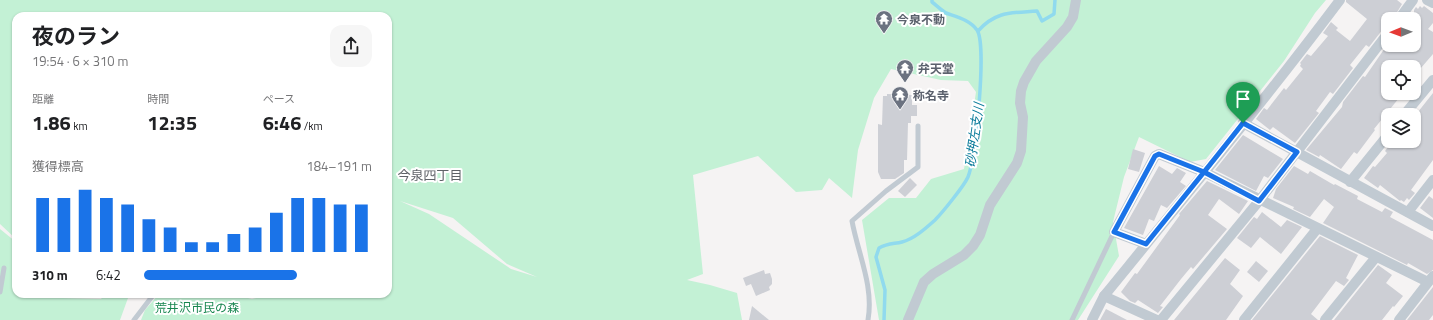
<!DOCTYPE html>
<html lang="ja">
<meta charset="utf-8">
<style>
body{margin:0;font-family:"Titillium Web","Noto Sans JP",sans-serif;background:#f6f6f6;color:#202124;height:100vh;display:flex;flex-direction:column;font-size:15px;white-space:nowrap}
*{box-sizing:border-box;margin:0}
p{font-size:13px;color:#757577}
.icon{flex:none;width:22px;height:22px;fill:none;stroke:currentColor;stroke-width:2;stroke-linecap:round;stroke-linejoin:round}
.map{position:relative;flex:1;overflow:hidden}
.panel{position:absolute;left:12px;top:12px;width:380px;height:286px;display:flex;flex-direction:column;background:#fff;border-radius:12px;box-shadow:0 1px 3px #0004}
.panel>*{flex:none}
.needle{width:26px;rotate:269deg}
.controls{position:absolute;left:1381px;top:12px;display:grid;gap:8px}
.controls a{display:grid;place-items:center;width:40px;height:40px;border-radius:8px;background:#fff;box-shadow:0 1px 3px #0004;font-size:20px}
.pin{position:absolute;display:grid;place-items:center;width:34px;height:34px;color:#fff;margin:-41px -17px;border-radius:50% 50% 50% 0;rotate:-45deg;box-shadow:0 0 4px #0007}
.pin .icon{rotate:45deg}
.round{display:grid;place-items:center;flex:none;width:42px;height:42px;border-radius:12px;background:#f6f6f6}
.headline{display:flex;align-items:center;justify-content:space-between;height:68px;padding:0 20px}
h1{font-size:22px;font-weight:700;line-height:30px}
.stats{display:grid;grid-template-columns:repeat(3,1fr);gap:6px;height:68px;padding:4px 20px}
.stats div{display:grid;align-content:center}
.stats b{font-size:20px;font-weight:700}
.stats small{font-size:11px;font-weight:400}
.stats p{font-size:11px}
.chart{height:112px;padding:8px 20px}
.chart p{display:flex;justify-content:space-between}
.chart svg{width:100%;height:72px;margin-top:4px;stroke:#1a73e8;stroke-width:6}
ul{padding:0 20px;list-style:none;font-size:13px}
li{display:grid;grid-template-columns:64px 48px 1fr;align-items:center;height:30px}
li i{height:10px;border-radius:5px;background:#1a73e8}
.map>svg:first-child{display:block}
.green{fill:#c3f1d5;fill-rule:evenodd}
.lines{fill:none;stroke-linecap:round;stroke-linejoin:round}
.stream{stroke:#90daee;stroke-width:3.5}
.building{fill:#cdcfd5}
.service{stroke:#c1cad2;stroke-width:5}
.minor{stroke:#c1cad2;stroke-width:10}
.route-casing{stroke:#fff;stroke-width:8}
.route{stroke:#1a73e8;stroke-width:5}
.labels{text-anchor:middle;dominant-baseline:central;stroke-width:4;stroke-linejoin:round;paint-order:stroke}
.worship-label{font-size:12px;font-weight:bold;fill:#5b616d;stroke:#fff;text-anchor:start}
.park-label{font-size:12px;fill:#17864f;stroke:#fff}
.water-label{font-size:13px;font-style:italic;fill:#0c7c9b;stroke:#fff}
.neighbourhood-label{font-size:13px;fill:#5f6368;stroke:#fff}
</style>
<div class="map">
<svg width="1433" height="320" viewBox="0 0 1433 320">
<rect width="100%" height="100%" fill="#f5f3f3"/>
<g class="green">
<path d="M0,0H1326L1315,13L1284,61L1206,159L1190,162L1139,137L1124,177L1113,222L1119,256L1078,320H879L862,220L889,198H916L931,179L964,169L976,92L968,81L941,80L891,69L874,98L858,150L852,198L829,178L822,190L796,192L758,156L693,175L703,274L687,280L710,285L737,293L742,320H141L145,310L159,294H243L244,297L252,299L273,294L286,298L288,294H388V16H16V239L0,224ZM400,201L453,218L507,264L537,277L511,269L429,214Z"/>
<path d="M0,229L16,242V294H59L63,298L101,299L105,294H133L128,298L120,320H0Z"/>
</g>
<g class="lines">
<g class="stream">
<path d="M978,31C996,11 1011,13 1037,11L1042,21L1054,14L1055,0"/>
<path d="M884,320L885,290L876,257L879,248C888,243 894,244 902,242C914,239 926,228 935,220C942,213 964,186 968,177C976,158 987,44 977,30C970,20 957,17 946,13C941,10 936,5 932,2V0"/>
</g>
</g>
<g class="building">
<path d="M1346,0H1397L1402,4L1393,19H1388L1387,27L1383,29L1369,47L1366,45L1350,65L1353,68L1333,94L1330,92L1316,111L1319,113L1295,143L1273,127L1270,130L1256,119L1264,108L1267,110L1284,88L1286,90L1303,69L1300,66L1301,64L1300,63L1307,54L1311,56L1328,36L1323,33L1331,22L1338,28L1336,30L1350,41L1367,19L1346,2Z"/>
<path d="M1420,6L1422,8L1424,6L1433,13V23L1428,29L1433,32V54L1414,76V67H1388V93H1403L1374,129L1375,130L1357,154L1354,152L1341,169L1320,155L1319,157L1306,150L1342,107L1343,102L1363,76L1365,77L1387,45H1414V10L1416,7L1418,9Z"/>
<path d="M1433,93V160L1411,190L1415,193L1409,200L1407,198L1404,202L1401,200L1400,201L1380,185L1378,188L1364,178L1373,166L1375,167L1387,153L1385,151L1393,141H1414V117Z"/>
<path d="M887,94L912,95V105H917V116H911V123H908L907,160H904V173L895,179H881L878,172V124L882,125L883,96H887Z"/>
<path d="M1243,135L1283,159L1268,178L1264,176L1256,191L1215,170Z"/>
<path d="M1133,149L1145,153L1139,172L1128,169Z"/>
<path d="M1159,166L1172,174L1177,168L1186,173L1180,182L1186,186L1167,208L1161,205L1154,221L1149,219L1143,235L1124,228Z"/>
<path d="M1294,166L1308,174L1310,171L1334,185L1335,184L1358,196L1357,199L1382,212L1385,208L1393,212L1390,217L1433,240V270L1427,274L1408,263L1407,265L1323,223L1334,207L1324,199L1310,217L1293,209L1294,207L1273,198L1276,189Z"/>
<path d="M910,178L917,185L905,197L898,191Z"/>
<path d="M1207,181L1248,201L1239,214L1219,199L1208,215L1227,229L1193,269L1191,267L1181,279L1160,306L1163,307L1158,313L1138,300L1135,303L1130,301L1121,292L1135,273L1137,274L1180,215L1179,214Z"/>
<path d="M1429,196L1433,199V218L1420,208Z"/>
<path d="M1262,212L1281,227L1287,220L1302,227L1281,254L1260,237L1251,248L1237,238L1254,217L1257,219Z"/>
<path d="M1320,236L1358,255L1346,278L1349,280L1344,286L1336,281L1311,314L1318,320H1252Z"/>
<path d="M1225,258L1240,270L1230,284L1243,296L1226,320H1174Z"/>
<path d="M1256,261L1268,271L1259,282L1247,272Z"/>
<path d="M1378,265L1392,275L1386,283L1403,296L1394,307L1393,306L1382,320H1334Z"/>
<path d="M764,270L765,274L770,273L772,279V284L769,287L770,290L756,296L751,284L746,286L743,278Z"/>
<path d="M1433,287V315L1429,320H1407Z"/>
<path d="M752,306L769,320H749Z"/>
<path d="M1106,309L1127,320H1100Z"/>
</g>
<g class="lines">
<g class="service">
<path d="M0,292L4,268"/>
<path d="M134,320L154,294"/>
<path d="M868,320C874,286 858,254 852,221L886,191L918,167V126"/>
<path d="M1072,320L1114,232"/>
</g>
<g class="minor">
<path d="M1427,0L1433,3"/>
<path d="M1399,19L1413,0"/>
<path d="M1404,115L1433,80"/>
<path d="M1243,123L1433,226"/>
<path d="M1350,182L1388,135"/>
<path d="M1408,212L1433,180"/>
<path d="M1146,244L1114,232L1155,156L1159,154L1204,172L1428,282"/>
<path d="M1104,296L1157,320"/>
<path d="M908,320L924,282L933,274L964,255L973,246L980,235L990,205L1017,163L1021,151L1023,117L1020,103L1021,91L1024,82L1036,61L1067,27L1073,17L1076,0"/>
<path d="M1092,320L1104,296C1184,198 1264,101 1340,0"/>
<path d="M1161,320L1259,201L1388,33"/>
<path d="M1244,320L1317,229"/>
<path d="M1325,320L1376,257"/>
<path d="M1399,320L1433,276"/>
</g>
</g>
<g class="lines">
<g class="route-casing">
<path id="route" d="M1243,123C1211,164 1178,204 1146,244L1114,232L1155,156L1159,154L1204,172L1259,201L1297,152L1243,123"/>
</g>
<use href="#route" class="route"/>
</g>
<defs>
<g id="temple-pin" transform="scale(0.9)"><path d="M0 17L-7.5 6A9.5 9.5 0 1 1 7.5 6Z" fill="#6b7280" stroke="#fff"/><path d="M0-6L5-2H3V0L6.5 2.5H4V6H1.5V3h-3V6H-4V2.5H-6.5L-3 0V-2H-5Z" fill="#fff"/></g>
</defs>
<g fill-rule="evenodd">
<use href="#temple-pin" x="884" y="19"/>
<use href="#temple-pin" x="905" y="68"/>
<use href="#temple-pin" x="900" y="95"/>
</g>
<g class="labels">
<g class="worship-label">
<text x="897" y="19">今泉不動</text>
<text x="918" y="68">弁天堂</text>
<text x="913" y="95">称名寺</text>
</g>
<g class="park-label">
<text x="197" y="307">荒井沢市民の森</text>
</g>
<g class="water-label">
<text transform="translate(974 135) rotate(-82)">砂押左支川</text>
</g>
<g class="neighbourhood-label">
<text x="430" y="175">今泉四丁目</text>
</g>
</g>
</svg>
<div class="controls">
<a><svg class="needle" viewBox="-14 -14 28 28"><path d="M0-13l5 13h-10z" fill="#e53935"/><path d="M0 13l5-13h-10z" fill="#757577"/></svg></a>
<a><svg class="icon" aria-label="locate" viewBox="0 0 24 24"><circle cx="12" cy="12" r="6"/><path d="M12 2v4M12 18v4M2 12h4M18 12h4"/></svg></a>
<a><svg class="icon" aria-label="layers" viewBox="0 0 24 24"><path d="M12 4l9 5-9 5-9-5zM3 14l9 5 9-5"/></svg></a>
</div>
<div class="pin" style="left:1243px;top:123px;background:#1e9e55"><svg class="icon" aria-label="arrive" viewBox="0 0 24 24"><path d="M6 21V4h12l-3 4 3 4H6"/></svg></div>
<section class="panel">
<div class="headline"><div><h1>夜のラン</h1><p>19:54 · 6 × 310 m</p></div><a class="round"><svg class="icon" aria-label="share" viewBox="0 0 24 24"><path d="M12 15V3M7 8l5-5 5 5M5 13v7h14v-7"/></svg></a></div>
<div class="stats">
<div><p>距離</p><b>1.86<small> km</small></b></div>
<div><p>時間</p><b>12:35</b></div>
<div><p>ペース</p><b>6:46<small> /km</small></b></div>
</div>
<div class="chart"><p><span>獲得標高</span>184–191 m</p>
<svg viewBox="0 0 160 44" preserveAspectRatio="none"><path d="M5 44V11M15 44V11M25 44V6M35 44V11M45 44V15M55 44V24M65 44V29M75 44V38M85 44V38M95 44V33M105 44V29M115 44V20M125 44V11M135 44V11M145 44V15M155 44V15"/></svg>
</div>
<ul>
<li><b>310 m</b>6:42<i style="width:67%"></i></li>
</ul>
</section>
</div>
